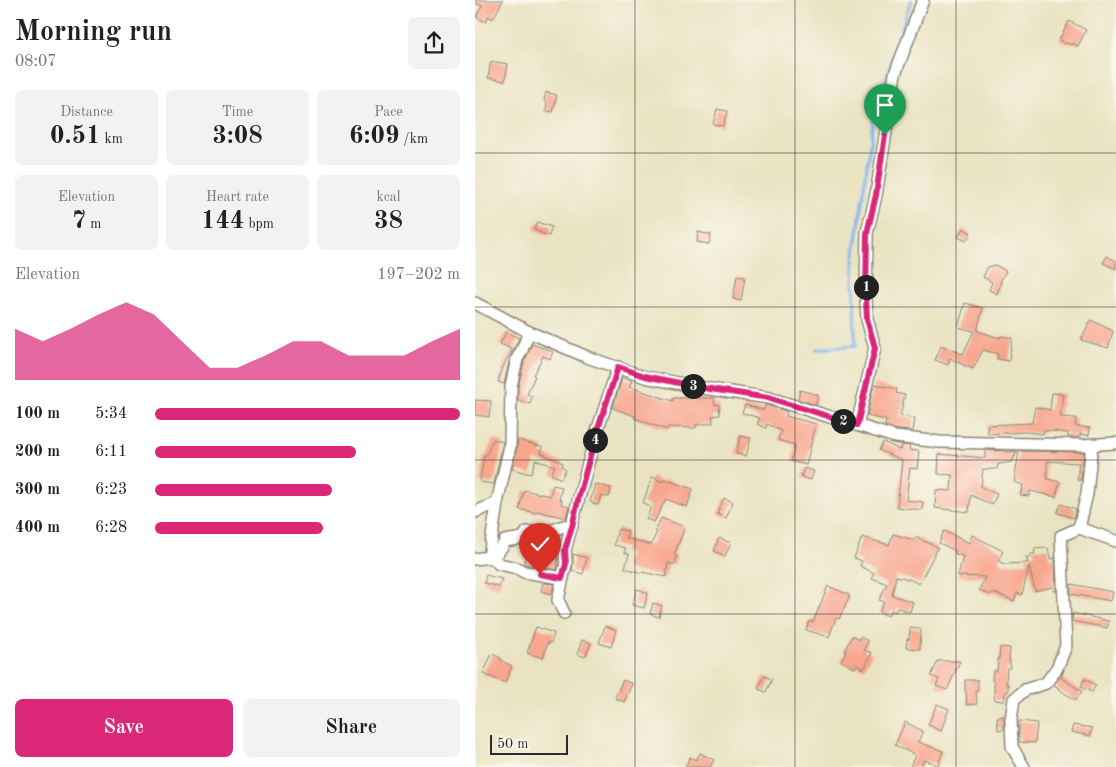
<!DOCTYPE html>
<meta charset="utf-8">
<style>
body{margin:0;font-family:"Old Standard TT",serif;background:#f2f2f2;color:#202124;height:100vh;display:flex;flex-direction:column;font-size:19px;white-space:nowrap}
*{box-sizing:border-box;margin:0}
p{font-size:16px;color:#757577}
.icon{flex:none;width:28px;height:28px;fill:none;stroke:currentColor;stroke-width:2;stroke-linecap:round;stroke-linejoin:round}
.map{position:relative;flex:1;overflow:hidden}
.side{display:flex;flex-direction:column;background:#fff;width:475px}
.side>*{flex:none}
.scale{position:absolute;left:15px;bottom:12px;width:78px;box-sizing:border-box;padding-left:5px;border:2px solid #2b2b2b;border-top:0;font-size:14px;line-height:18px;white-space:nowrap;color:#2b2b2b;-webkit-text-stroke:4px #fbf7ec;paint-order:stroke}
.pin{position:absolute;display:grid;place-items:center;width:42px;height:42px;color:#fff;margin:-51px -21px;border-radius:50% 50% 50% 0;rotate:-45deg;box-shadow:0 0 5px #0007}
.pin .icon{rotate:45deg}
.km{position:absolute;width:25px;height:25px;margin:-12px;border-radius:50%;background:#222;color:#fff;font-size:14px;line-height:25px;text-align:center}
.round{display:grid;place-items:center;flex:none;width:52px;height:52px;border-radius:8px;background:#f2f2f2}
.headline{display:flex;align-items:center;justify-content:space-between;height:85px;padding:0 15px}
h1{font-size:28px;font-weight:700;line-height:38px}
.figures{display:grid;grid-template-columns:repeat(3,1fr);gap:8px;height:85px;padding:5px 15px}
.figures div{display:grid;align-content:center;border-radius:8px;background:#f2f2f2;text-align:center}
.figures b{font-size:25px;font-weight:700}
.figures small{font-size:14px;font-weight:400}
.figures p{font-size:14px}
.chart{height:140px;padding:10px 15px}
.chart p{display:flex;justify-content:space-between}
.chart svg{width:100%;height:90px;margin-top:5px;fill:#db2777;opacity:.7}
.primary-button{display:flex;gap:10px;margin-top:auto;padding:10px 15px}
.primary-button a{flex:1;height:58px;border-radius:8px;background:#db2777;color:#fff;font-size:20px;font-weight:700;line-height:58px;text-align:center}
.primary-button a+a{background:#f2f2f2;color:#202124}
ul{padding:0 15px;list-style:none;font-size:16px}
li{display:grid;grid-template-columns:80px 60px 1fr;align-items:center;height:38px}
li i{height:12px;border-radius:6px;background:#db2777}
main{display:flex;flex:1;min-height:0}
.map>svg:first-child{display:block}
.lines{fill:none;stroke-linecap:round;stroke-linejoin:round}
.stream{stroke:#80b5ee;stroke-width:3}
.building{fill:#f8a58d}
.street-casing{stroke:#8a8776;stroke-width:14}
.street{stroke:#fff;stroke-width:11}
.route-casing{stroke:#fff;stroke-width:10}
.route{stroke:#db2777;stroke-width:6}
.grid{fill:none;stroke:#2b2b2b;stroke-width:1;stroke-opacity:0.55}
</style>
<main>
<section class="side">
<div class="headline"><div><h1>Morning run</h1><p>08:07</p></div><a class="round"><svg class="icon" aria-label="share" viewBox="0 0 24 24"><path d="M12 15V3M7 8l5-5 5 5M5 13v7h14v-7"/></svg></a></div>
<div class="figures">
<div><p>Distance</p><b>0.51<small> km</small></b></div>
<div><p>Time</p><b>3:08</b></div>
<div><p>Pace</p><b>6:09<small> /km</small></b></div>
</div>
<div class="figures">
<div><p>Elevation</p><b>7<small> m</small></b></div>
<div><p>Heart rate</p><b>144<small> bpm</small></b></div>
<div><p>kcal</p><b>38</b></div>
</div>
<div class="chart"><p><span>Elevation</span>197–202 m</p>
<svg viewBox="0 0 160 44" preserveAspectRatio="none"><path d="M0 44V19L10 25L20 19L30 12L40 6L50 12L60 25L70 38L80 38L90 32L100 25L110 25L120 32L130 32L140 32L150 25L160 19V44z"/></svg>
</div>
<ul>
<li><b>100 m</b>5:34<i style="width:100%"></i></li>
<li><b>200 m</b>6:11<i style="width:66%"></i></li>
<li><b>300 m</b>6:23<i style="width:58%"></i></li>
<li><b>400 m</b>6:28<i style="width:55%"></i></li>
</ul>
<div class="primary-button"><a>Save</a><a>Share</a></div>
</section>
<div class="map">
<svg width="641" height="767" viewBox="0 0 641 767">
<rect width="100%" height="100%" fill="#fbf7ec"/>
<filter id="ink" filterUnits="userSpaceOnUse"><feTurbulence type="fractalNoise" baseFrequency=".02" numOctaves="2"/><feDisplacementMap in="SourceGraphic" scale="10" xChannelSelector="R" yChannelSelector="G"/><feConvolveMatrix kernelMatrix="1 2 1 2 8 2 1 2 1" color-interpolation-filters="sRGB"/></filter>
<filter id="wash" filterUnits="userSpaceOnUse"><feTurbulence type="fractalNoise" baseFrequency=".0096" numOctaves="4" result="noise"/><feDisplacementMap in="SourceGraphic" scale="20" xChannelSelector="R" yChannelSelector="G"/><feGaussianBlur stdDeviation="1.12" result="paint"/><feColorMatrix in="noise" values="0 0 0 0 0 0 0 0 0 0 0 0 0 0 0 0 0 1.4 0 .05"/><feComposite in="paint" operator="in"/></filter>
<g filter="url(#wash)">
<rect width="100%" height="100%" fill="#e9e3c2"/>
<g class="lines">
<path class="stream" d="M341,349L380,346L379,262L398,120L436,0"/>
</g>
<g id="blocks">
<g class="building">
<path d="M0,0H28L18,19L13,16L11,22L1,17L7,6L0,3Z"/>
<path d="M594,21L611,30L603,46L597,43L596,45L592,43L591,44L584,40Z"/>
<path d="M16,61L33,64L30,81L13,78Z"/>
<path d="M71,92L82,95L78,112L71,111L72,102L69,101Z"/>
<path d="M242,109L252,111L248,126L238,124Z"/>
<path d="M62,222L77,227L74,236L59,230Z"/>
<path d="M488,228L496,233L491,241L483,237Z"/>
<path d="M223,232L236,235L234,244L222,242Z"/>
<path d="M632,256L641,261V269L628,263Z"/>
<path d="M520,265L531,271L525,282L526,283L522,294L514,290L517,282L508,277L513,267Z"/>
<path d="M262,276L270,277L266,301L258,299Z"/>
<path d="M490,303L508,308L502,331L525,338L526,336L537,338L534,361L522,359L523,354L508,350L498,369L492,366V367L475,358L473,365L460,360L466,346L488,354L499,331L483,327Z"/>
<path d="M616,320L638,331L633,348L606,340Z"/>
<path d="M31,332L44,338L35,357L29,384L23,382L28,367L37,349L25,344Z"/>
<path d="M57,344L68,348V347L78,352L75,359L68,356L58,375L60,376L52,394L57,396L55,404L43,400V387L49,362Z"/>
<path d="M147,378L157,381L154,387L198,401V398H239L240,405L244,404L245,415L237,416L238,423L221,425V428L193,427L192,430L159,418L160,416L138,408Z"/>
<path d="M399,384L422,389L421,393L430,395L425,416L439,418L437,431L422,430L410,426L411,420L392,416Z"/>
<path d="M325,390L343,395L341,405L323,399Z"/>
<path d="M577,393L588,394L585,417L601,418L600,426L615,428L614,435L605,434V437H593V433L569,430L568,434L551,432L513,434L512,425L557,423L560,407L575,410Z"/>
<path d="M0,400L16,401L14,417L0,415Z"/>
<path d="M270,405L289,410L290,405H292L312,412L311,416L341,424L331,465L316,461L320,445L303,440L306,431L292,424L291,428L282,424L285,418L267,413Z"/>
<path d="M265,436L276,438L271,456L261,454Z"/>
<path d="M18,439L28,442L19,484L5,482L9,456H11Z"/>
<path d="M43,440L68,447L66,453L88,463L87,466L91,469L86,479L76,474L80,466L60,460L56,474L37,469L42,447Z"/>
<path d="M408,442L425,450L426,445L435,446L434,450L444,451L442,469L435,468L431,500L448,502L447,510L422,507L427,460L404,450Z"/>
<path d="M510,450L531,451V452L542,451L537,462L523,464L522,469H508L506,487L522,494L517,505L496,495L494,512L460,508L461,490L476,491L477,475L463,474L464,454L510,458Z"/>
<path d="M544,451L609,452L606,480H602L604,463L572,461V479L585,482L581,497L555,491L554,496L545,495L548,485L539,482Z"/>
<path d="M329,468L339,471L336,480L326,477Z"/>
<path d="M177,477L188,482L189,479L218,489L212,507L191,499L179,522L171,519L176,507L168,503Z"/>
<path d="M120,484L136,488L134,497L126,495L123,505L115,502Z"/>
<path d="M78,485L87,487L84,499L87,500L86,504L94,506L91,518L62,511L61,513L44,509L49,490L75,496Z"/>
<path d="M249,498L258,502L251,518L242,514Z"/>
<path d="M586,504L601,509L599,518L582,513Z"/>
<path d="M186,518L210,527L199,555L202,556L199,565L193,563L191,577L167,572V573L150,568L154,554L149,552L151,548L139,545L143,529L153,531L151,538L176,545L182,532L180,531Z"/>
<path d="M469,531L494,543L497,535L528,551L523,561L527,562V564L553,563L551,557H556L555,554H560L559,549L573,548L575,559L580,558L581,591H578L577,587L560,591L554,566L547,595L542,593L539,601L517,592L516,595L504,590L510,577L483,576L488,556L480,554L481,551L464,543Z"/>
<path d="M418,534L439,540L440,537L463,547L444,584L434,579L421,576L417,595L438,602L435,612L422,608L420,612L416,610L413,616L404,612L409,602L404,600L412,584L397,578L399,573L385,566L387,561L379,558L387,537L414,545Z"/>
<path d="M244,538L256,543L250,556L239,551Z"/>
<path d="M51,552L83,558L82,570L49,564Z"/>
<path d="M98,554L112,558L108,574L97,571L98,564Z"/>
<path d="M11,575L27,579L24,587L9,583Z"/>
<path d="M68,583L79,584L77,594L66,591Z"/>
<path d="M596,584L638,592L636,601L596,594Z"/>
<path d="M353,586L374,595V598L364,619L361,618L354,637L331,630L334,621L338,622Z"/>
<path d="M162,589L173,593L169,608L157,605Z"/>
<path d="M178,603L187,606L184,617L175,614Z"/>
<path d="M598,613L634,621L632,628L597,621Z"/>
<path d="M130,626L141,630L136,647L124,643Z"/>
<path d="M61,627L79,633L76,643L73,642L68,658L52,653Z"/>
<path d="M435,628L446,629L445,649L431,648L432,639L434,640Z"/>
<path d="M377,636L384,640L385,637L393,641L389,650L397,653L389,669L382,665L380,668L366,661L371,651H369Z"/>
<path d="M107,640L116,643L110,657L102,654Z"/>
<path d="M525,647L535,648L534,660H535V668H532L531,684H533V692H530L529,701L519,700V682L517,681L518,671H522L523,659H524Z"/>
<path d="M17,654L26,658L25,660L37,666L30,683L8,674Z"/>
<path d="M463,661H485L472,690L461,686L464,679L456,676Z"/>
<path d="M589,670L586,678L607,691L601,700L583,689L584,688L579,685Z"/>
<path d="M289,676L297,679L291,692L283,689Z"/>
<path d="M609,679L621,685L617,692L606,687Z"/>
<path d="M148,680L157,684L149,702L140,698Z"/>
<path d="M490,680H503V691H501L502,704L492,705L491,691H490Z"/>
<path d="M462,704L474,709L466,731L453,725Z"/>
<path d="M529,716V729L523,730L522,717Z"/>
<path d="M544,721L562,723L560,743L544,742Z"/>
<path d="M430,722L448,731L443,742L468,751L463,765L449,760L446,767H435L440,755L420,745Z"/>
<path d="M598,725L617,728L615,736L596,732Z"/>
<path d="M225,753L239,760L235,767H210L215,757L221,760Z"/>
</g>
</g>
</g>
<g filter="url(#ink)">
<use href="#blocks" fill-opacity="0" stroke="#8a8776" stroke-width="1"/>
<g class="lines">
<g class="street-casing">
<g id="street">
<path d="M0,303L54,332L112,357L170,377L229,388L294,398L420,437L465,442L607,445L641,443"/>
<path d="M382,425L400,348L392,319L391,299L392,233L401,195L420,74L448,0"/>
<path d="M0,512L22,503"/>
<path d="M604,528L641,541"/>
<path d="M14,557C22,554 26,550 30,541L48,538L52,532C60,533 66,534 73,532C82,529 88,524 97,526"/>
<path d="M14,557L19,559L24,564L42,568L49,572L87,578"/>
<path d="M0,559L14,557L22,503L35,446L36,386L42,359L47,350L54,332"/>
<path d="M89,613L83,600L91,564L90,550L120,438L143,367"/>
<path d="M549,767L537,747L536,720L539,699L550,690L571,683L582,668L591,646L586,536L604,528L612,494L617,444"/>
</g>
</g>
<use href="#street" class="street"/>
</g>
</g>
<g class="lines" filter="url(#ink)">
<g class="route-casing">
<path id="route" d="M65,574L87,578L91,564L90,550L97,526L104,496L120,438L143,367L170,376L229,388L294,398L382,425L400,348L392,319L391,299L392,233L401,195L410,135"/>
</g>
<use href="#route" class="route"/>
</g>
<path class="grid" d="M160,0V767M320,0V767M481,0V767M0,153H641M0,307H641M0,460H641M0,614H641"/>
</svg>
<div class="scale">50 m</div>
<div class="pin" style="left:410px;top:135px;background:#1e9e55"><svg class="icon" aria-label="arrive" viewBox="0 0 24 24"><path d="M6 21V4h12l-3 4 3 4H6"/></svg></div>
<div class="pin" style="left:65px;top:574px;background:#d93025"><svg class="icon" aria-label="check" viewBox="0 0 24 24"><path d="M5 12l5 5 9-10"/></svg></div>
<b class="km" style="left:391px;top:287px">1</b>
<b class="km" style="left:368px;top:421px">2</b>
<b class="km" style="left:218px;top:386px">3</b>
<b class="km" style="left:120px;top:440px">4</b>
</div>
</main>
